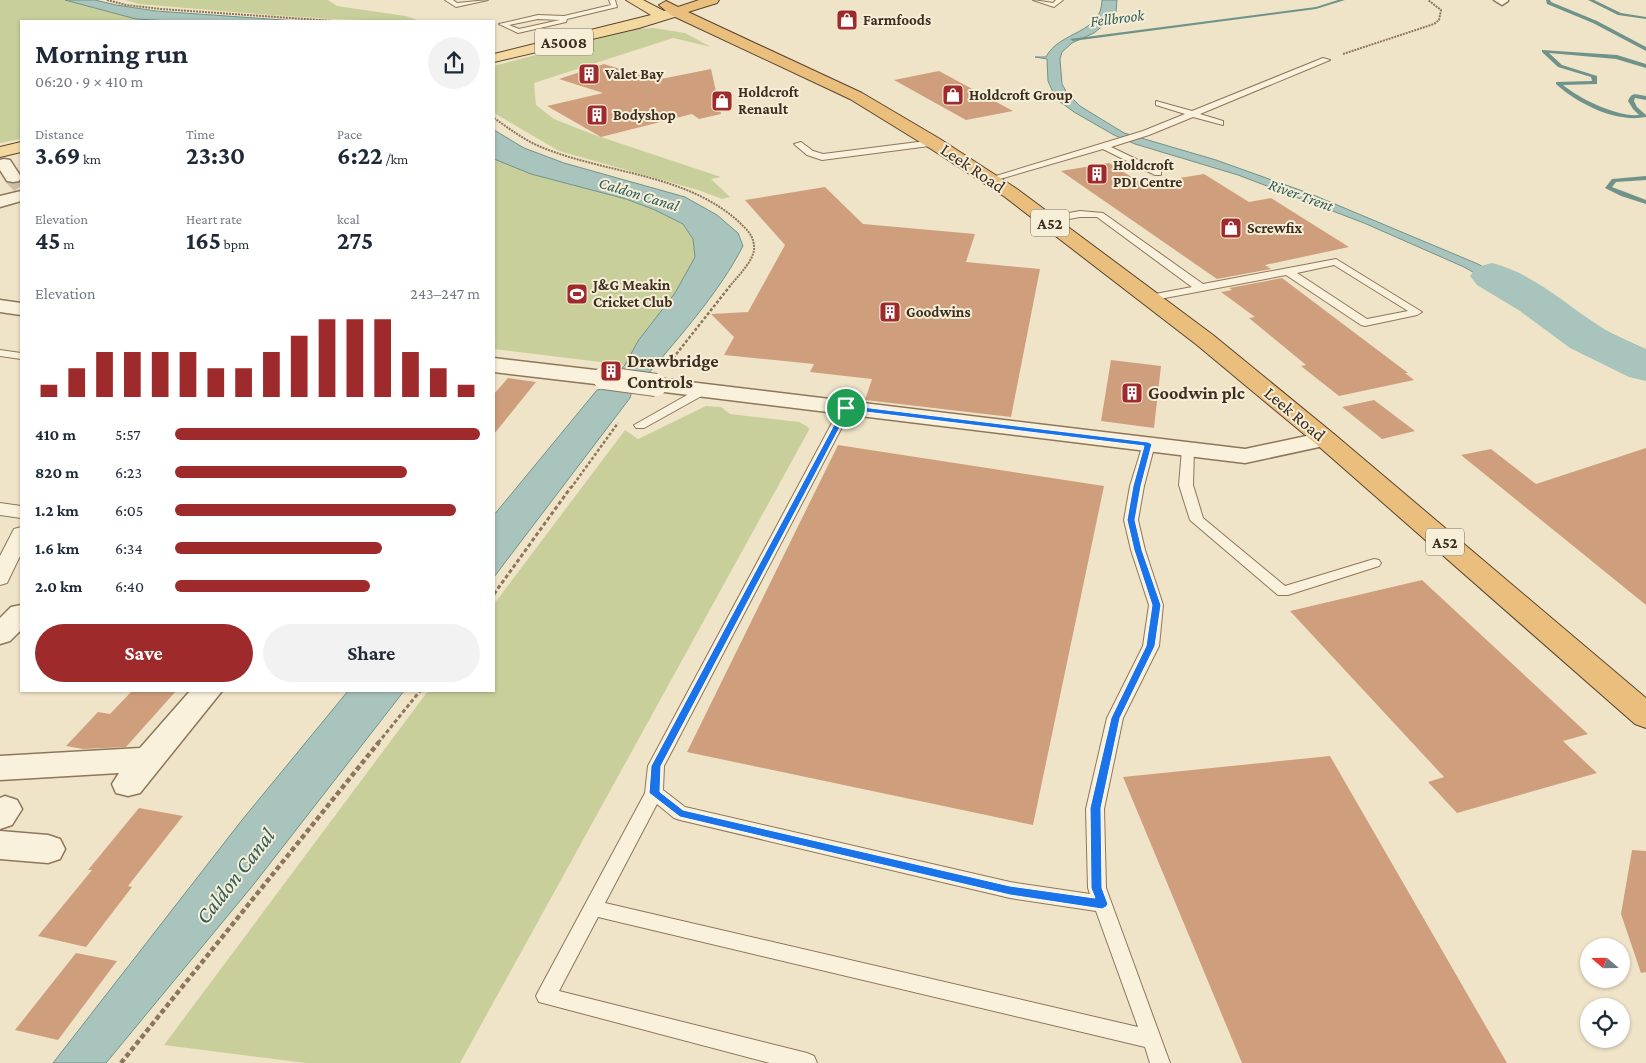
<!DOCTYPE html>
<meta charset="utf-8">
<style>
body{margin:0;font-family:"Crimson Pro",serif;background:#f2f2f3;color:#1f2937;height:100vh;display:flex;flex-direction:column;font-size:19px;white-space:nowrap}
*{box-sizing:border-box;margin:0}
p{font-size:16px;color:#747a83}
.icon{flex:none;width:28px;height:28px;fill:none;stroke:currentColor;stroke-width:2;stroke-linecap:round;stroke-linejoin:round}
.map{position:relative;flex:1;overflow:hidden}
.panel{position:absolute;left:20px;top:20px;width:475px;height:672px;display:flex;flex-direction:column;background:#fff;border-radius:0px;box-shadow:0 1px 4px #0004}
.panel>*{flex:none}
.needle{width:32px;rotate:290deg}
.tools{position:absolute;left:1580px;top:938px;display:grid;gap:10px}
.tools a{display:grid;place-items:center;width:50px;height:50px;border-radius:50%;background:#fff;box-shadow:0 1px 4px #0004;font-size:25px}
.pin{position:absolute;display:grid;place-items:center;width:42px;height:42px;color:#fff;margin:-21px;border:2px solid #fff;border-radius:50%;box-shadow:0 1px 5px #0007}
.round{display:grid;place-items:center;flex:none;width:52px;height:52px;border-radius:26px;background:#f2f2f3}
.headline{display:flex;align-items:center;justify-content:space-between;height:85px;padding:0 15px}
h1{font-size:28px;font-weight:700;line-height:38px}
.metrics{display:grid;grid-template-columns:repeat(3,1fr);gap:8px;height:85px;padding:5px 15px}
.metrics div{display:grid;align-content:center}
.metrics b{font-size:25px;font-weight:700}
.metrics small{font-size:14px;font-weight:400}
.metrics p{font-size:14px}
.chart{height:140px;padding:10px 15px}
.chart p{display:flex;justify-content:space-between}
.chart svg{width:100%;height:90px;margin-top:5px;stroke:#9e2a2b;stroke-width:6}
.cta{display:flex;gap:10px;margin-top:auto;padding:10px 15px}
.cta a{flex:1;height:58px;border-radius:30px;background:#9e2a2b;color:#fff;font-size:20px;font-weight:700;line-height:58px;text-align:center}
.cta a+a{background:#f2f2f3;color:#1f2937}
ul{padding:0 15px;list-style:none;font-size:16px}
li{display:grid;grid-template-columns:80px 60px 1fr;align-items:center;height:38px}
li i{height:12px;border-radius:6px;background:#9e2a2b}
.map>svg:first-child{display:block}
.green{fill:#c9cf9b}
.water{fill:#a9c4bc;stroke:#6f938a}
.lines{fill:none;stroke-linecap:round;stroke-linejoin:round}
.stream{fill:#6f938a;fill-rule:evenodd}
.river{fill:#a9c4bc;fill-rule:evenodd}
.building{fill:#cf9f7d}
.minor-tunnel{stroke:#ccc0a6;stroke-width:18;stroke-dasharray:18 9;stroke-linecap:butt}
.service-casing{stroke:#8d765c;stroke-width:2}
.pedestrian-casing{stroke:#8d765c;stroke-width:2}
.minor-casing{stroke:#8d765c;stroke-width:3}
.primary-casing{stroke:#5b4430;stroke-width:2}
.trunk-casing{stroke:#5b4430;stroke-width:2}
.path-far3{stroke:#8d765c;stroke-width:2;stroke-dasharray:2 1;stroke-linecap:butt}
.path-far2{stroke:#8d765c;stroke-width:2.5;stroke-dasharray:3 2;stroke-linecap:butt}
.path-far1{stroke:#8d765c;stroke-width:3;stroke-dasharray:4 2.5;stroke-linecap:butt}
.path{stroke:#8d765c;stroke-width:4.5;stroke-dasharray:5 3;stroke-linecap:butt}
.service{fill:#faf1dc;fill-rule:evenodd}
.pedestrian{fill:#faf1dc;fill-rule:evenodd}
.minor{fill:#faf1dc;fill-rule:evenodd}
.primary{fill:#f3d9a0;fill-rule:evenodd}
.trunk{fill:#eabe7c;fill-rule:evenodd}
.minor-bridge-casing{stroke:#8d765c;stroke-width:24;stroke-linecap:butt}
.minor-bridge{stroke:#faf1dc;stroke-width:22}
.route{fill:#1a73e8;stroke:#fff;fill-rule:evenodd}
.labels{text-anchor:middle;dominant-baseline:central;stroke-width:4;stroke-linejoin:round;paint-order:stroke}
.far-poi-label{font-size:15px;font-weight:bold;fill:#3d2e20;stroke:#f7eed8;text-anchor:start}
.far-water-label{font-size:16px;font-style:italic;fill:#2f5d5a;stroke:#f7eed8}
.shield{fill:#f7eed8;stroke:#756857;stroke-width:1}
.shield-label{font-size:16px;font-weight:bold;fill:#3d2e20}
.street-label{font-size:18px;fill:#3d2e20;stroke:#f7eed8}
.poi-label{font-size:18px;font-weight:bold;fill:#3d2e20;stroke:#f7eed8;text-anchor:start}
.near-water-label{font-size:22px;font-style:italic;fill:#2f5d5a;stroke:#f7eed8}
</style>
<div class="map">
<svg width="1646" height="1063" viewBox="0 0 1646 1063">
<rect width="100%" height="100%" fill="#f0e4c8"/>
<g class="green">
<path d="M0,0H65L136,19L173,21H21V139L0,143Z"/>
<path d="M125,0H328L337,6L406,16L420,21C326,21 232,12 139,4Z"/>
<path d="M654,28L685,33L711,47L673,38L534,83L536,105L554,119L592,134L721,177L711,179L730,197L722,199L698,190L559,151L494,113V66L634,29Z"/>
<path d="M494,159L531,174L626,199L655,210L683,224L693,239L695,257L675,293L638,341L625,365L494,349Z"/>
<path d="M706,406L721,407L730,414L799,422L808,427L809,430L460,1063H306L164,1045L428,691H494V604L625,430L638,439Z"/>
</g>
<g class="water">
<path d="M65,0H95L116,5L156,11L297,21H173L136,19Z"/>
<path d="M1102,0H1117L1116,12L1111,19L1094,33L1072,43L1062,52L1060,59L1062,84L1067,93L1080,106L1124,133L1216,160L1311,194L1478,264L1555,308L1646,350V358L1534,307L1464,267L1364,223L1238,175L1135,144L1114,135L1074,112L1056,99L1048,81L1047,59L1035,57H1046C1059,31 1102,34 1102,0Z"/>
<path d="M494,130L524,148L564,163L685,197L717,215L738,233L743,246C720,291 681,335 648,374C641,382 632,387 630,398L494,577V515L597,390L608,388L616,373L625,365L638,341L675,293L695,257L693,239L683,224L655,210L626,199L531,174L494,159Z"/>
<path d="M348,691H404L254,884L106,1063H53L242,820Z"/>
</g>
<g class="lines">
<g class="stream">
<path d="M1338,0H1345L1316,9L1073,41L1070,39L1316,7Z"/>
<path d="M1546,0H1550L1551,2L1597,21L1646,47V51L1593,23L1547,4Z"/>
<path d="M1588,0H1594L1621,13L1646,17V19L1618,15Z"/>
<path d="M1542,50L1617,55L1646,64V68L1616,59L1549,53L1562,65L1597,76V84L1563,85C1580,99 1617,117 1639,115L1633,109L1628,101C1632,91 1637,95 1646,96V100L1635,98L1634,101L1637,107L1646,115V117C1616,123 1578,104 1556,84V82L1592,81L1591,77L1558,67L1542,52Z"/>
<path d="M1646,176V180L1616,182L1612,187L1646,200V204L1621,196L1605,188L1612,179Z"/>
</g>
<path class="river" d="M1492,263C1533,273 1566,305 1601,327C1615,336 1631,342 1646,349V381L1629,377L1570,348L1520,311L1477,285L1470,276L1477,267Z"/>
</g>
<g class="building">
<path d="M604,64L656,80L711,69L721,114L699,119L692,114L601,137L547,106L603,93L559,79Z"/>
<path d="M939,71L1013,111L966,120L894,80Z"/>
<path d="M1109,163L1143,184L1204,174L1249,202L1271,198L1349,247L1265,265L1271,269L1217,279L1061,171Z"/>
<path d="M825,187L863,224L975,234L966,262L1040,269L1011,417L865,400L872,379L810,372L814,364L724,355L734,337L711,314L748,312L785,245L745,200Z"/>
<path d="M1282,278L1408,373H1405L1414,380L1339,396L1301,366L1306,365L1249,318L1255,317L1221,292L1232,290L1229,288Z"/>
<path d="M1111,360L1161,366L1154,428L1101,421Z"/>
<path d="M508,378L536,382L494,434V394Z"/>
<path d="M1374,400L1415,431L1382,439L1342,407Z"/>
<path d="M838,445L1104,486L1033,825L687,752Z"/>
<path d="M1646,448V605L1461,455L1491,449L1536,484Z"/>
<path d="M1422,580L1588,734L1563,741L1597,773L1457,813L1428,782L1444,777L1290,611Z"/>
<path d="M132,691H176L126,747L83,749L66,746L98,712L110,714Z"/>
<path d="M1330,756L1507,1063H1242L1123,777Z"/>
<path d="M139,808L183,816L128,886L132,887L86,947L38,936L92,870H88Z"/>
<path d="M1632,850L1646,851V972L1641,973L1621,914Z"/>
<path d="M76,953L117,961L58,1040L15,1030Z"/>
</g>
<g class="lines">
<path class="minor-tunnel" d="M13,177L21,185"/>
<g class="service-casing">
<g id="service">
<path d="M445,0H453L457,3L488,0L456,7Z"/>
<path d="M609,0H615L617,7L567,19L566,22L518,33L499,24L538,15L564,16L611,5ZM538,19L560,20L519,29L509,25Z"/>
<path d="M1033,0L1053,3L1056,0H1063L1054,7Z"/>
<path d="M1323,58L1330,60L1200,114L1223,121V125L1193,117L1149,135L1111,147L1161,171V175H1155L1103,149L993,181L990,182L986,179L1143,131L1185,114L1156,105V101L1192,111Z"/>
<path d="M934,140L937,141V145L822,160L807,155L794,144L801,142L813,151L823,154Z"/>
<path d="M1080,211L1103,213L1203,284L1336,259L1422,312L1417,315L1365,326L1361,325L1286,275L1149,301L1145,300L1144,298L1145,296L1192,287L1097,217H1080L1046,223L1041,220L1046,217ZM1334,265L1408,311L1367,319L1297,273Z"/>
<path d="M0,350L21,353V359L0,356Z"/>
<path d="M703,386L707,387L709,390L707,393L644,428H636L634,425Z"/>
<path d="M846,404L852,408L664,766L663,790L685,807L1010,882L1090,894L1088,888L1086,809L1107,718L1143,646L1149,605L1131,550L1124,520L1130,486L1143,444L1145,441H1153L1155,444L1144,486L1138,520L1145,550L1163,605L1159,646L1123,718L1104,809L1106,888L1170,1063H1150L1145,1047L598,917L559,991L807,1053L814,1056L817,1063H770L539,1002L536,996L539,990L645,793L648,766L840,408ZM657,804L674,818L680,820L1010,898L1096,911L1138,1027L605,903Z"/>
<path d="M1188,445L1194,449L1193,485L1203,518L1285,586L1374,559L1379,560L1381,563L1379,566L1288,595H1278L1190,520L1179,485L1182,449Z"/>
</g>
</g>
<g class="pedestrian-casing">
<g id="pedestrian">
<path d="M0,503L21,506V518L0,515Z"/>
<path d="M21,527V554L7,583L0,585V556L14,529Z"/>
</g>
</g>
<g class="minor-casing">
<g id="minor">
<path d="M1494,0H1508V1L1502,5Z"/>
<path d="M4,159L10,160L21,177L19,181L13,182L7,181L0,170V160Z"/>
<path d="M21,191V201L0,207V196Z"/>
<path d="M0,300L21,303V315L0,312Z"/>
<path d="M494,358L604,371L612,373L615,378L612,383L604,385L494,372Z"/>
<path d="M656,378L1245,449L1325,432L1333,434L1337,439L1333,444L1245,463L648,390L645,385L648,380Z"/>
<path d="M21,605V630L10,641L0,644V618L11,607Z"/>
<path d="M190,691H222L140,793L128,796L116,793L112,784L119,773L0,780V756L140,748Z"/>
<path d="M5,796L17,800L22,809L12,825L0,829V798Z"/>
<path d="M0,831L48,835L60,839L65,849L60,859L48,863L0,859Z"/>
</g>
</g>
<g class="primary-casing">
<g id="primary">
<path d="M626,0H643L664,11L676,8L683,12L681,15L639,28L494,62V54L651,15Z"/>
<path d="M21,142V152L0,157V147Z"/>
</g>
</g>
<g class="trunk-casing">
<path id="trunk" d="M699,0H719L717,3L688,12L862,93L940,139L1017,189L1213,335L1334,434L1646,698V728L1635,724L1316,444L1197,345L1005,197L928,147L850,99L671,15L659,5L666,1L678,7Z"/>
</g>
<g class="path-far3">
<path d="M107,0L126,5L161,9L334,21"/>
<path d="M1343,54L1434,24L1439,20L1441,10L1428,0"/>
<path d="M494,118C511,130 527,142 546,149C610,174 685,174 738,221C746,229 753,234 754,246C756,259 737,277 729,287"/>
</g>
<g class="path-far2">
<path d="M670,362L730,286"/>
<path d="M571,488L618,423"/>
</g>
<g class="path-far1">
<path d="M494,594L571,487"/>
<path d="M378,743L420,691"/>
</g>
<path class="path" d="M121,1063L379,742"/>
<use href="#service" class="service"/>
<use href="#pedestrian" class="pedestrian"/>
<use href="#minor" class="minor"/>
<use href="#primary" class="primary"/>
<use href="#trunk" class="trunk"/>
<g class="minor-bridge-casing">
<path id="minor-bridge" d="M604,378L656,385"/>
</g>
<use href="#minor-bridge" class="minor-bridge"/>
</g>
<path class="route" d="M846,405L1148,442L1152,444L1141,486L1135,520L1142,550L1161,605L1155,646L1120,718L1101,808L1102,888L1108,904L1106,907L1102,909L1010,895L680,817L649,793L651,766L843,408ZM849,410L1144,446L1133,486L1127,520L1134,550L1152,605L1146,646L1111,718L1090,808L1091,888L1095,898L1010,886L683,810L660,792L661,766Z"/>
<defs>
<g id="shop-square" transform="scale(1.125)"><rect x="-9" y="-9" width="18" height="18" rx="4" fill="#9e2a2b" stroke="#f7eed8"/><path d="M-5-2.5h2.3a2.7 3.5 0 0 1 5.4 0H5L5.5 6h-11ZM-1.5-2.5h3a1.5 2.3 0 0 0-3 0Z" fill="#fff"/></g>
<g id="building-square" transform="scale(1.125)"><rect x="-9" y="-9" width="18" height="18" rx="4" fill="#9e2a2b" stroke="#f7eed8"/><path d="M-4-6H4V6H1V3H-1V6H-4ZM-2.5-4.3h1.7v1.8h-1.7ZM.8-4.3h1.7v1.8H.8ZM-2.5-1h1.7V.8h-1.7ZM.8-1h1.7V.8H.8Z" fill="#fff"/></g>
<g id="stadium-square" transform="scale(1.125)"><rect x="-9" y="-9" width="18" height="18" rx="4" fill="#9e2a2b" stroke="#f7eed8"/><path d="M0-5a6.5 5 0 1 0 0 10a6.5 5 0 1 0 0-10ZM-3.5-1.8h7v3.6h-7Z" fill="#fff"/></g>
</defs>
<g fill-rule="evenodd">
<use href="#shop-square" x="847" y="20"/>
<use href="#building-square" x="589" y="74"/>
<use href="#shop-square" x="953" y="95"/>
<use href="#shop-square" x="722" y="101"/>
<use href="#building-square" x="597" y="115"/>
<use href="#building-square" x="1097" y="174"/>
<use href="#shop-square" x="1231" y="228"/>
<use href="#stadium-square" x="577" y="294"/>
<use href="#building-square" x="890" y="312"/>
<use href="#building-square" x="611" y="371"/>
<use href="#building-square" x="1132" y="393"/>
</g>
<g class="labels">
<g class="far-poi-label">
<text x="863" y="20">Farmfoods</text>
<text x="605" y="74">Valet Bay</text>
<text x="738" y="92">Holdcroft<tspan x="738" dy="17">Renault</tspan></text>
<text x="969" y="95">Holdcroft Group</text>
<text x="613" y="115">Bodyshop</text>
<text x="1113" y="165">Holdcroft<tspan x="1113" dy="17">PDI Centre</tspan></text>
<text x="1247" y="228">Screwfix</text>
<text x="593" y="285">J&amp;G Meakin<tspan x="593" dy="17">Cricket Club</tspan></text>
<text x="906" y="312">Goodwins</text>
</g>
<g class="far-water-label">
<text transform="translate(1117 18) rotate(-7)">Fellbrook</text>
<text transform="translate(639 194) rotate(17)">Caldon Canal</text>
<text transform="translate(1301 195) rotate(20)">River Trent</text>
</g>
<g class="shield">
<rect x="535" y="28.5" width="58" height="27" rx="4"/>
<rect x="1031" y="209.5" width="38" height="27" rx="4"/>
<rect x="1426" y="528.5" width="38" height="27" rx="4"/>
</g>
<g class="shield-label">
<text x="564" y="42">A5008</text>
<text x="1050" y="223">A52</text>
<text x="1445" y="542">A52</text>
</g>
<g class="street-label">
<text transform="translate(973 168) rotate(34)">Leek Road</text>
<text transform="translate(1295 414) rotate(40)">Leek Road</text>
</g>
<g class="poi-label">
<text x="627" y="361">Drawbridge<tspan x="627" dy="21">Controls</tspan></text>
<text x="1148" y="393">Goodwin plc</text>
</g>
<g class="near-water-label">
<text transform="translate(235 876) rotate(-52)">Caldon Canal</text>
</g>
</g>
</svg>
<div class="tools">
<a><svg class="needle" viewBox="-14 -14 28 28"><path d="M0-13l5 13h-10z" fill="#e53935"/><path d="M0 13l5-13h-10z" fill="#747a83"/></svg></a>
<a><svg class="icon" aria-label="locate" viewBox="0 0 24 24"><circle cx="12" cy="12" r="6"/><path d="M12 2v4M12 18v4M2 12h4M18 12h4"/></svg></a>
</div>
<div class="pin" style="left:846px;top:408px;background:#1e9e55"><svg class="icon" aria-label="arrive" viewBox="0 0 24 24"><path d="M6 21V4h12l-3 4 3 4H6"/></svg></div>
<section class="panel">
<div class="headline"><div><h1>Morning run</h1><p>06:20 · 9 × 410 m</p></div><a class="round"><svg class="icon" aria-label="share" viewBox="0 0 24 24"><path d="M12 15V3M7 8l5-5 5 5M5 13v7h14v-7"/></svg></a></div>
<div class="metrics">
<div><p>Distance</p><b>3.69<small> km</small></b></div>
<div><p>Time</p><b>23:30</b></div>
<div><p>Pace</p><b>6:22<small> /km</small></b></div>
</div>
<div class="metrics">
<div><p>Elevation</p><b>45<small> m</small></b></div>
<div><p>Heart rate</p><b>165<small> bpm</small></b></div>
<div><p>kcal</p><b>275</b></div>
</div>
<div class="chart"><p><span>Elevation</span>243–247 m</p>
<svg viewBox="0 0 160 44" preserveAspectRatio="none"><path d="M5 44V38M15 44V30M25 44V22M35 44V22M45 44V22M55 44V22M65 44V30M75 44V30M85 44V22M95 44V14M105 44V6M115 44V6M125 44V6M135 44V22M145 44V30M155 44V38"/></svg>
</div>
<ul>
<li><b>410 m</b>5:57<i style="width:100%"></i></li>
<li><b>820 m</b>6:23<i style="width:76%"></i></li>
<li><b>1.2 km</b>6:05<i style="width:92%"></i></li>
<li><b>1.6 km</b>6:34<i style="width:68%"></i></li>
<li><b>2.0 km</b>6:40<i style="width:64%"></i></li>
</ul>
<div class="cta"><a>Save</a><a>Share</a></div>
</section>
</div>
